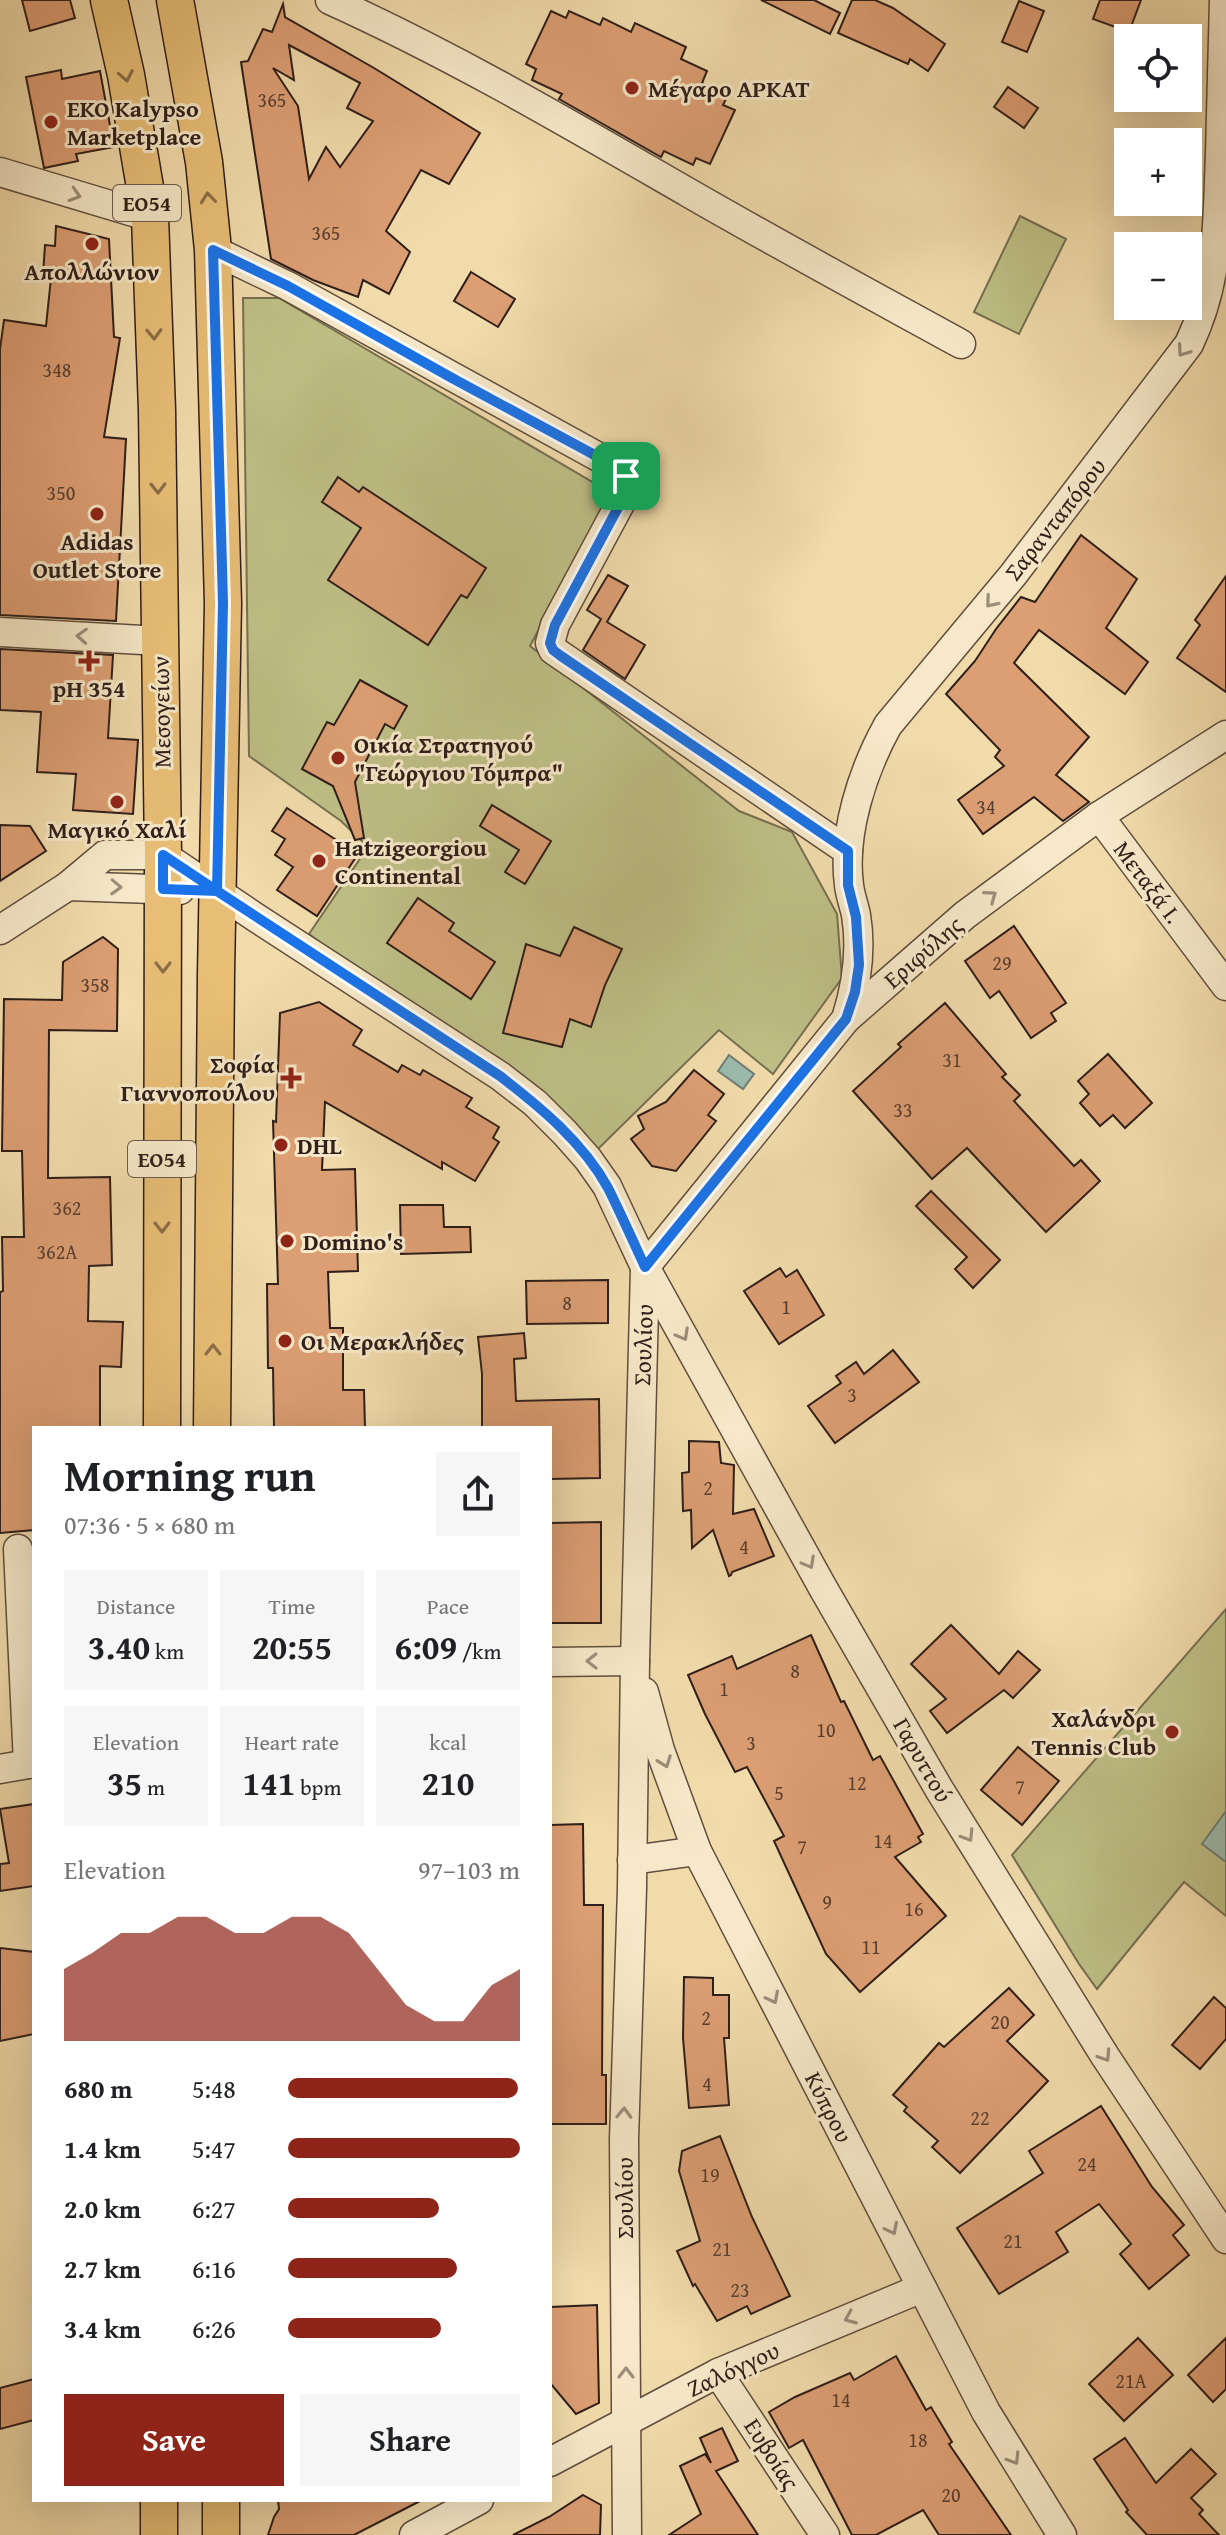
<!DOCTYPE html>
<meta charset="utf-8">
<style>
body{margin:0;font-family:"Gentium Book Plus",serif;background:#f6f6f6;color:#202124;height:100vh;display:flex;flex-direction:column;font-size:30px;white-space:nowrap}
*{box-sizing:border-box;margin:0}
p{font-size:26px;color:#757577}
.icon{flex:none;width:44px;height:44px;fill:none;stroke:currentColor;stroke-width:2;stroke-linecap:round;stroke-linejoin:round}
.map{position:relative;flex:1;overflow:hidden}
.drawer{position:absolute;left:32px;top:1426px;width:520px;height:1076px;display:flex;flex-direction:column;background:#fff;border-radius:0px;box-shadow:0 8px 32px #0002}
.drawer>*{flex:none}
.fabs{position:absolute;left:1114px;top:24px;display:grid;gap:16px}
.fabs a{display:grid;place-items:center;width:88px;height:88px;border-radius:0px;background:#fff;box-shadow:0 8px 32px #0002;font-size:40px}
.pin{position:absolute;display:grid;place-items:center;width:68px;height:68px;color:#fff;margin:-34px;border-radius:16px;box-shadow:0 4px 12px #0006}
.round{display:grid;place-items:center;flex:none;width:84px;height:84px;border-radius:0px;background:#f6f6f6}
.head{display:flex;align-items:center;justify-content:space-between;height:136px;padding:0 32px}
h1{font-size:44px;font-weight:600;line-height:60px}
.metrics{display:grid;grid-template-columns:repeat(3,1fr);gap:12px;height:136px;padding:8px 32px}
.metrics div{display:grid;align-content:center;border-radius:0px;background:#f6f6f6;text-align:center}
.metrics b{font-size:34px;font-weight:600}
.metrics small{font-size:22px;font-weight:400}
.metrics p{font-size:22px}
.chart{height:224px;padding:16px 32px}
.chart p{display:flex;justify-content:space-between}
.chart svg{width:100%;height:144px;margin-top:8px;fill:#8f2418;opacity:.7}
.button{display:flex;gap:16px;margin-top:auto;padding:16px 32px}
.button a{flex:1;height:92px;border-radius:0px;background:#8f2418;color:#fff;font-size:32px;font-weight:600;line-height:92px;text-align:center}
.button a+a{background:#f6f6f6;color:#202124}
ul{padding:0 32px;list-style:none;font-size:26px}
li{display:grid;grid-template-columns:128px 96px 1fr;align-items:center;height:60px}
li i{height:20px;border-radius:10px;background:#8f2418}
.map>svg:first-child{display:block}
.green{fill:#bebf86;stroke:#766f50;stroke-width:2}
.water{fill:#9bbbad;stroke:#707d72;stroke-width:2}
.building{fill:#dc9e73;stroke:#2f1f1a;stroke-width:2;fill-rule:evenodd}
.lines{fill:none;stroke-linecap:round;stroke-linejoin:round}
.minor-casing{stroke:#604e3e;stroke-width:31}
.major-casing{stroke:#2f1f1a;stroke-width:39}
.minor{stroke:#f6e8c8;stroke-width:28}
.major{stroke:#e8be76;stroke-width:36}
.oneway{stroke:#8c6e48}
.oneway2{stroke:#9c8e7a}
.route-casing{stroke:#fff;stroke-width:16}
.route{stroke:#1a73e8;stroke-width:10}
.poi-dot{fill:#8f2418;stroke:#f6e8c8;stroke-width:3}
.labels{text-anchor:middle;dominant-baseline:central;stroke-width:6;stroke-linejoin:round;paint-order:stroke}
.number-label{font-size:20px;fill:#5a3f30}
.shield{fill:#f6e8c8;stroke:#6b5b4e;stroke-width:2}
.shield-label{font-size:22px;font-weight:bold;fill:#2f1f1a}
.poi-label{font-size:24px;font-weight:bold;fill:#2f1f1a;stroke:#f6e8c8;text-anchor:start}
.street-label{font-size:24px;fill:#2f1f1a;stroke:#f6e8c8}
</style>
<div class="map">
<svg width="1226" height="2535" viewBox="0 0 1226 2535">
<rect width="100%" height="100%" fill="#f1dbab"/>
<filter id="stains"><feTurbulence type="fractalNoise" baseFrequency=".0025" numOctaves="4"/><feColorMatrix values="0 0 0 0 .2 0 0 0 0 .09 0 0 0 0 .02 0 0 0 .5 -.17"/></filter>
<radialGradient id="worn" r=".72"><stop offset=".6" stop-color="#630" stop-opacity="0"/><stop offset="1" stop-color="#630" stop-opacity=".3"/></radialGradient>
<g class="green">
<path d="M1020,216L1066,239L1019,334L974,312Z"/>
<path d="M243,298H279L611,493L530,646L739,811L792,832L837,914L842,978L773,1074L719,1030L597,1150L309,934L368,847L341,821L249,756Z"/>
<path d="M1226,1609V1916L1184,1882L1097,1989L1079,1964L1012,1855Z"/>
</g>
<g class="water">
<path d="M729,1055L754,1074L743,1089L718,1071Z"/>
<path d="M1226,1811V1862L1202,1844Z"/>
</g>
<g class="building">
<path d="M22,0H70L75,18L30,31Z"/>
<path d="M761,0H814L840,13L830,34Z"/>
<path d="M852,0H875L893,8L945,44L928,71L910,59L908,64L838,33Z"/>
<path d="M1100,0H1141L1129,32L1093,19Z"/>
<path d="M1019,1L1044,11L1027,52L1002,42Z"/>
<path d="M283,4L285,17L374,68L480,133L449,184L421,170L386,231L410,252L389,294L363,280L358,297L313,280L271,259L241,62L248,61L263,29L272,32ZM289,45L360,83L347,108L373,121L340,167L326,147L309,179L298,106L273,68L294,80Z"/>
<path d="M551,11L566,18L569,11L600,25L603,18L631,32L635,23L686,47L681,59L707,71L702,83L728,95L723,105L735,110L710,164L696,158L693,165L664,151L661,157L559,99L562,94L532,80L536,69L526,64Z"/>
<path d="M61,70L62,79L100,71L114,147L76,154L78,161L44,168L26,77Z"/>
<path d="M1008,87L1038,108L1024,128L994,107Z"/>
<path d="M56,226L109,239L114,337L120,338L104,437L126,439L116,621L0,615V349L4,320L46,326L51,278L43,275L45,245L55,246Z"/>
<path d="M471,272L515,299L498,327L454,301Z"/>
<path d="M338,477L359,492L363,487L486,568L467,598L461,595L428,645L328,580L361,528L322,502Z"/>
<path d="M1081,535L1137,579L1106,628L1148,662L1125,694L1039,630L1014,663L1089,737L1056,775L1089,802L1063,821L1034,797L983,834L958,800L1004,766L995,757L1000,750L946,694L975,661L996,629L1021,597L1035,602Z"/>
<path d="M608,575L628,586L607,622L645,645L625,679L583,650L601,619L587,610Z"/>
<path d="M1226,576V692L1177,658L1200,625L1195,620Z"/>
<path d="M0,649L113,655L108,738L138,740L133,814L73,810L76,774L37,772L41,712L0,710Z"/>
<path d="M360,680L407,706L394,729L385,724L355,782L364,838L355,840L333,786L302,769L327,722L334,725Z"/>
<path d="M492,805L551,841L525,884L505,872L519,850L480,826Z"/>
<path d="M287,808L358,854L317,916L277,890L293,867L275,855L285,839L272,831Z"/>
<path d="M0,825L30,826L46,851L0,881Z"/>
<path d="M418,898L454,923L449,931L495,962L471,999L387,943Z"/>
<path d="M1014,926L1066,1003L1051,1013L1056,1021L1031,1038L999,991L990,998L965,961Z"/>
<path d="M574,927L622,949L605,985L591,1027L570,1019L562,1047L503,1033L526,944L560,956Z"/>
<path d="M103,937L118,949L117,1031L49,1030L48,1178L110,1177L112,1265L89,1266L88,1321L123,1322L121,1367L100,1366V1428H34V1530L0,1533V1292L3,1291L2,1237H24L22,1151H2L4,999L62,1000L63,962Z"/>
<path d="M319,1002L362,1030L353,1045L398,1072L402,1065L420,1075L423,1070L472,1098L466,1107L499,1127L493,1138L499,1142L475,1181L442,1162V1169L325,1102L322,1170L355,1169L358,1271L328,1272L330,1328H343V1390H364L365,1428H274L273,1368H268L267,1284H278L273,1121L276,1122L280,1013Z"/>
<path d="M945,1003L1006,1074L1002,1077L1020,1095L1014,1101L1074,1166L1081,1160L1100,1181L1046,1232L967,1148L932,1179L853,1091L901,1047L898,1044Z"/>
<path d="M1108,1054L1152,1103L1125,1128L1113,1115L1100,1126L1080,1103L1089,1094L1078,1081Z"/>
<path d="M694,1070L724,1094L708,1115L716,1121L676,1171L652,1166L631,1139L644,1129L638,1116L666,1102Z"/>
<path d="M931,1191L1000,1260L973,1288L955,1269L967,1257L916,1206Z"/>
<path d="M400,1205H443L444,1227H470L471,1252L401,1254Z"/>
<path d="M780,1268L786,1277L797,1270L824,1315L779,1344L744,1291Z"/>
<path d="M608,1280V1323L527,1324L526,1281Z"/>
<path d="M524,1333L526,1358L514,1359L516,1401L599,1399L600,1478L550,1479V1428H482V1374L478,1337Z"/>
<path d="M893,1350L919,1382L835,1443L808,1406L841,1383L836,1376L856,1362L864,1374Z"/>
<path d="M689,1441L719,1442L721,1463L734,1465L733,1514L754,1509L774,1556L732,1572L731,1575L729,1576L713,1530L692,1548L691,1510L683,1511L682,1473L689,1472Z"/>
<path d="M601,1522V1623H550V1523Z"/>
<path d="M951,1625L999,1674L1018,1651L1040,1670L1013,1698L1004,1690L947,1733L930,1711L946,1699L911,1664Z"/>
<path d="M811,1635L841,1702L844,1701L873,1760L880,1756L923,1834L918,1837L921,1842L895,1857L946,1916L860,1992L826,1954L774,1841L784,1836L747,1767L735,1772L705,1714L688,1675L732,1656L737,1669Z"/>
<path d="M1018,1747L1059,1781L1022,1825L981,1790Z"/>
<path d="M34,1804V1886L0,1891V1864L9,1863L0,1809Z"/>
<path d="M583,1824L584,1905H603L602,2075H606V2124H550V1825Z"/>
<path d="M0,1948L34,1952V2034L0,2041Z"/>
<path d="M684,1977L713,1978V1995H729V2038H724L729,2105L689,2108L683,2038Z"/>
<path d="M1009,1988L1034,2015L1007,2041L1048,2081L960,2173L932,2147L938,2141L904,2111L907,2107L893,2095L939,2043L944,2047Z"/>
<path d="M1214,1997L1226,2008V2039L1200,2069L1172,2045Z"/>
<path d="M1101,2106L1152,2187L1184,2225L1173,2235L1189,2255L1149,2289L1120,2254L1131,2244L1099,2204L1056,2232L1068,2252L999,2294L957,2228L1043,2173L1029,2151Z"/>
<path d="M720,2136L752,2217L790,2296L751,2314L747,2306L717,2321L695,2284L693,2286L677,2251L700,2241L679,2171L682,2151Z"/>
<path d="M597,2305L599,2403L576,2414L550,2383V2307Z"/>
<path d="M1138,2338L1173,2375L1124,2421L1089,2384Z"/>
<path d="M1226,2338V2389L1213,2402L1188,2375Z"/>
<path d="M896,2356L926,2410L931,2407L952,2442L949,2444L1011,2535H939L923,2510L876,2535H852L803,2440L789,2448L769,2412L795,2397L850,2373L854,2380Z"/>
<path d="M34,2379V2420L0,2429V2388Z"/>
<path d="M722,2428L738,2461L716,2471L758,2535H669L701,2514L680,2466L705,2454L711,2463L700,2438Z"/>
<path d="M1125,2438L1156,2483L1191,2449L1216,2474L1191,2498L1203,2510L1199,2514L1219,2535H1147L1126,2512L1128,2510L1094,2459Z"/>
<path d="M583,2495L601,2505L600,2535H513L549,2517Z"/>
<path d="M278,2500H422L354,2535H268L274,2517L279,2509Z"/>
</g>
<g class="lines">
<g class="minor-casing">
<g id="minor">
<path d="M330,0C454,56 571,125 689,193C779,245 870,294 961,344"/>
<path d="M0,172L150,217"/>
<path d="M213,250L288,286L622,470L626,476L628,489L555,625L550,643L553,650L848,851"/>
<path d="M0,632L160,641"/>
<path d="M1099,816L1226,986"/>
<path d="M68,886L180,890"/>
<path d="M0,930L68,886L105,855H163L255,917L500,1076L535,1103L565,1133L588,1159L607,1186L645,1267L823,1588L939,1789L1105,2056L1226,2239"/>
<path d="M846,1019C857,984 862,951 856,915C854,905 850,895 849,885C842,833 863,770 888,725L1013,575L1189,344C1220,279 1217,223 1220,153C1221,102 1223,51 1224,0"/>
<path d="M645,1267L846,1019L965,915L1099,816L1226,735"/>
<path d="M18,1549L28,1764"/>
<path d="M550,1662L635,1661"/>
<path d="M644,1692L660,1750L697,1851L986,2412L1062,2535"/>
<path d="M0,1769L34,1763"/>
<path d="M632,1860L697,1851"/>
<path d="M718,2373L825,2535"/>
<path d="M550,2462L718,2373L922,2288"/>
<path d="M414,2535L479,2500"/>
<path d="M627,2535L624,2140L632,1888L635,1661L645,1268"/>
</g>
</g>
<g class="major-casing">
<g id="major">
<path d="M109,0L126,75L150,217L157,410L163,855L162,1428"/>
<path d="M175,0L204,162L213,250L223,603L216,974L212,1428"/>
<path d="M221,2500V2535"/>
<path d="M159,2535V2500"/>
</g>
</g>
<use href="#minor" class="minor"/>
<use href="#major" class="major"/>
</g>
<defs><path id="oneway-chevron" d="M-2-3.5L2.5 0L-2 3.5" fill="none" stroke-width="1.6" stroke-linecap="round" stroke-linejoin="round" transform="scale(2)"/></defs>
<g class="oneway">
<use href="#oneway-chevron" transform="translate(126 76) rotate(79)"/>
<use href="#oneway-chevron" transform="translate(208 198) rotate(-96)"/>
<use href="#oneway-chevron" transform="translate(154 334) rotate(88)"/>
<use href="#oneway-chevron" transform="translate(158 488) rotate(89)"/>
<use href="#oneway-chevron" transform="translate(163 967) rotate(90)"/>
<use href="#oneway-chevron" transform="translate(162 1227) rotate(90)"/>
<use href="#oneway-chevron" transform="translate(213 1350) rotate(-90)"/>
</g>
<g class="oneway2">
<use href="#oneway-chevron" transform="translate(75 195) rotate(17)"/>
<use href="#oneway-chevron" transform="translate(1183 351) rotate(125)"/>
<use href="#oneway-chevron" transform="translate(991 602) rotate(130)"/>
<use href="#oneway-chevron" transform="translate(82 636) rotate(-177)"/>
<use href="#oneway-chevron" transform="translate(116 887) rotate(2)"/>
<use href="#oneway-chevron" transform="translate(991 896) rotate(-36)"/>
<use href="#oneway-chevron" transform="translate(683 1335) rotate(61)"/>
<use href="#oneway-chevron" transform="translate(809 1563) rotate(61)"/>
<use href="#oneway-chevron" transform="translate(592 1661) rotate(179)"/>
<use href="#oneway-chevron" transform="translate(665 1762) rotate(70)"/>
<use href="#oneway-chevron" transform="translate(968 1836) rotate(58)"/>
<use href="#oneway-chevron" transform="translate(773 1998) rotate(63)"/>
<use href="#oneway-chevron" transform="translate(1105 2056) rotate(57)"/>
<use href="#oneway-chevron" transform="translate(624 2113) rotate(-88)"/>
<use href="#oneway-chevron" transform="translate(892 2229) rotate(63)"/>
<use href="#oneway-chevron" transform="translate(850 2318) rotate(157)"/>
<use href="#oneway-chevron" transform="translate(626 2373) rotate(-90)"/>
<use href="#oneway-chevron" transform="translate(1014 2459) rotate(58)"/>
</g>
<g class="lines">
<g class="route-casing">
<path id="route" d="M626,476L615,466L452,378L288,286L213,250L223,603L217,891L163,855V889L217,891L500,1076C540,1107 583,1142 608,1188C621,1214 633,1241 645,1267L846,1019L855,992L859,965L856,917L848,885V851L561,656L553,650L550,643L555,625L628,489L626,476"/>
</g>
<use href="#route" class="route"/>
</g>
<g class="poi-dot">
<circle cx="632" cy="88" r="8"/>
<circle cx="51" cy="122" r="8"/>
<circle cx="92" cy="244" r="8"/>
<circle cx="97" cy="514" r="8"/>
<path d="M85 649h8v8h8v8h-8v8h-8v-8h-8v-8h8z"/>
<circle cx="338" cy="758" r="8"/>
<circle cx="117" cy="802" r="8"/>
<circle cx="319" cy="861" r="8"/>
<path d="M287 1066h8v8h8v8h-8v8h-8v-8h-8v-8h8z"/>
<circle cx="281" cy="1145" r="8"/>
<circle cx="287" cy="1241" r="8"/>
<circle cx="285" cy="1341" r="8"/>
<circle cx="1172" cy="1732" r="8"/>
</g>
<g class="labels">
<g class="number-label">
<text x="272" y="99">365</text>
<text x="326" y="232">365</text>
<text x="57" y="369">348</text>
<text x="61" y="492">350</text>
<text x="986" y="806">34</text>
<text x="1002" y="962">29</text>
<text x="95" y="984">358</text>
<text x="952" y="1059">31</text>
<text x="903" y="1109">33</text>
<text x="67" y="1207">362</text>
<text x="57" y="1251">362Α</text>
<text x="567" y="1302">8</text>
<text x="786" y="1306">1</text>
<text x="852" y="1394">3</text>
<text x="708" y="1487">2</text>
<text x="744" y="1546">4</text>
<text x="795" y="1670">8</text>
<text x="724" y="1688">1</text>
<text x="826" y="1729">10</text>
<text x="751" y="1742">3</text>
<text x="857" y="1782">12</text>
<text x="1020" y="1786">7</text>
<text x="779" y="1792">5</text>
<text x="883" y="1840">14</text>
<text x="802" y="1846">7</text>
<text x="827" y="1901">9</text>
<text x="914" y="1908">16</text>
<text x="871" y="1946">11</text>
<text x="706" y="2017">2</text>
<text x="1000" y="2021">20</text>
<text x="707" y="2083">4</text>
<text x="980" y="2117">22</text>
<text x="1087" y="2163">24</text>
<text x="710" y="2174">19</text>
<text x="1013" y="2240">21</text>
<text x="722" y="2248">21</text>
<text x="740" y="2289">23</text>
<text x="1131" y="2380">21Α</text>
<text x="841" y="2399">14</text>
<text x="918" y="2439">18</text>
<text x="951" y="2494">20</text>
</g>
<g class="shield">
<rect x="113" y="185" width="68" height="36" rx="6"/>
<rect x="128" y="1141" width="68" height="36" rx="6"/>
</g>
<g class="shield-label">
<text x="147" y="203">ΕΟ54</text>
<text x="162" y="1159">ΕΟ54</text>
</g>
<g class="poi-label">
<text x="648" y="88">Μέγαρο ΑΡΚΑΤ</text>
<text x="67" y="108">EKO Kalypso<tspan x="67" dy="28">Marketplace</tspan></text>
<text x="92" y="271" text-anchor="middle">Απολλώνιον</text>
<text x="97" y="541" text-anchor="middle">Adidas<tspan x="97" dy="28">Outlet Store</tspan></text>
<text x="89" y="688" text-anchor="middle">pH 354</text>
<text x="354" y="744">Οικία Στρατηγού<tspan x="354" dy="28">"Γεώργιου Τόμπρα"</tspan></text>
<text x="117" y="829" text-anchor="middle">Μαγικό Χαλί</text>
<text x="335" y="847">Hatzigeorgiou<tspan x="335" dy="28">Continental</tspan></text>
<text x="275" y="1064" text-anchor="end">Σοφία<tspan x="275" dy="28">Γιαννοπούλου</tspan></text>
<text x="297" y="1145">DHL</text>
<text x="303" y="1241">Domino's</text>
<text x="301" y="1341">Οι Μερακλήδες</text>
<text x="1156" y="1718" text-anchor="end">Χαλάνδρι<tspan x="1156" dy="28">Tennis Club</tspan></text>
</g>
<g class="street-label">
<text transform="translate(1055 519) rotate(-52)">Σαρανταπόρου</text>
<text transform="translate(161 712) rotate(-91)">Μεσογείων</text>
<text transform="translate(1148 882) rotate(53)">Μεταξά Ι.</text>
<text transform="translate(923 952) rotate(-41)">Εριφύλης</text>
<text transform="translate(643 1345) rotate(-88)">Σουλίου</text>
<text transform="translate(923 1760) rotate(60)">Γαρυττού</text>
<text transform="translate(829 2107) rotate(63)">Κύπρου</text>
<text transform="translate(624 2198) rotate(-90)">Σουλίου</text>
<text transform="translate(733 2369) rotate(-25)">Ζαλόγγου</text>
<text transform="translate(772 2454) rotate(57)">Ευβοίας</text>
</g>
</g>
<rect width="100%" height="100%" filter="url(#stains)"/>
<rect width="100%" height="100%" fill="url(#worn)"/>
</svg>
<div class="fabs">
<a><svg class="icon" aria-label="locate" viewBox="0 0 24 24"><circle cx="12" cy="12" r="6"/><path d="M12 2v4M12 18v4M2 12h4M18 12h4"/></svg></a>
<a>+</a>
<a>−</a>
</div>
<div class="pin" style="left:626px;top:476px;background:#1e9e55"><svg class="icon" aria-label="arrive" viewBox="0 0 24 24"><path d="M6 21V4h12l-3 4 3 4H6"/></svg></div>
<section class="drawer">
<div class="head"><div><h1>Morning run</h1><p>07:36 · 5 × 680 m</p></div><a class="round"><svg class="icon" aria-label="share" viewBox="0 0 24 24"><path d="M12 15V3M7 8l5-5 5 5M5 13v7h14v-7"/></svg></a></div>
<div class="metrics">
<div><p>Distance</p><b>3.40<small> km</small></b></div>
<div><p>Time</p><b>20:55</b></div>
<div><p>Pace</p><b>6:09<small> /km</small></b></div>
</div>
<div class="metrics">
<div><p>Elevation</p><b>35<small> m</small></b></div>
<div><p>Heart rate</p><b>141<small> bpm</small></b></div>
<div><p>kcal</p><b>210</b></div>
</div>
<div class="chart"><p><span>Elevation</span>97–103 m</p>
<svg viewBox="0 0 160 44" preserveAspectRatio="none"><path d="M0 44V22L10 17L20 11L30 11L40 6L50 6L60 11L70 11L80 6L90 6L100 11L110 22L120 33L130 38L140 38L150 27L160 22V44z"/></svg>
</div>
<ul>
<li><b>680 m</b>5:48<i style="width:99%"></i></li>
<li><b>1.4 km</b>5:47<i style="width:100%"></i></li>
<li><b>2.0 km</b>6:27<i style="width:65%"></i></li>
<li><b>2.7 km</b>6:16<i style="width:73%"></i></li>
<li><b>3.4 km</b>6:26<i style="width:66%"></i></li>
</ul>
<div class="button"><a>Save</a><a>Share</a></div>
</section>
</div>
